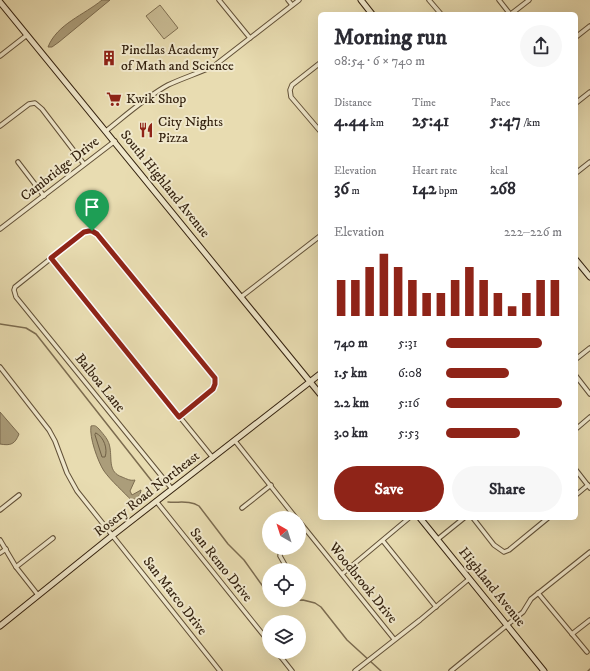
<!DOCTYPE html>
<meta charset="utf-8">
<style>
body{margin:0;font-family:"IM FELL DW Pica",serif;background:#f7f7f7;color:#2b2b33;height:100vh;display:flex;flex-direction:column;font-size:15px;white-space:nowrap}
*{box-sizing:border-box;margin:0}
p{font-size:13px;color:#7c7c81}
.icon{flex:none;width:22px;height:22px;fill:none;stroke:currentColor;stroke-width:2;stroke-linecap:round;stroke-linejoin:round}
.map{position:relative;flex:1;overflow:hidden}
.side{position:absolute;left:318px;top:12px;width:260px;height:508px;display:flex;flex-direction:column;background:#fff;border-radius:6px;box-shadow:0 4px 16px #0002}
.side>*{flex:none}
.needle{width:26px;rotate:321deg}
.tools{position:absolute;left:262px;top:511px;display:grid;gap:8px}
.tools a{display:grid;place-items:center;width:44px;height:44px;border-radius:50%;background:#fff;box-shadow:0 4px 16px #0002;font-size:20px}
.pin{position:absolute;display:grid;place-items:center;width:34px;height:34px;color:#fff;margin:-41px -17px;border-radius:50% 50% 50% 0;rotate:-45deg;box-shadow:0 0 4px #0007}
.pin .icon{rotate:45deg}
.round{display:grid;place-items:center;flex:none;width:42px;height:42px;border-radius:21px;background:#f7f7f7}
.overview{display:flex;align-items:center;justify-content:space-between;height:68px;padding:0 16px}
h1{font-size:22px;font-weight:700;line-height:30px}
.metrics{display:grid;grid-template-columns:repeat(3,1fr);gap:6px;height:68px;padding:4px 16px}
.metrics div{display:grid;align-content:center}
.metrics b{font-size:17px;font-weight:700}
.metrics small{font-size:11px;font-weight:400}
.metrics p{font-size:11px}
.chart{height:112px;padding:8px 16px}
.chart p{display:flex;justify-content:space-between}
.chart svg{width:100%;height:72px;margin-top:4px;stroke:#8f2418;stroke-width:6}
.cta{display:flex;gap:8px;margin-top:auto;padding:8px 16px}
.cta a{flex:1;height:46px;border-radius:24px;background:#8f2418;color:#fff;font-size:16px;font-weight:700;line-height:46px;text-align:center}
.cta a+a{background:#f7f7f7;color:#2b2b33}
ul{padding:0 16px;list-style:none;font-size:13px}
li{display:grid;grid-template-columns:64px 48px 1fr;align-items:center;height:30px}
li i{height:10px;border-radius:5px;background:#8f2418}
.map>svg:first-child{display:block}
.green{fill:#cabd96;stroke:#807053}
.water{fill:#ab9d7a;stroke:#7c6c50}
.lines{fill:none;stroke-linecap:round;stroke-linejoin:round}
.shore{stroke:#706045;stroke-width:1}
.stream{stroke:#7c6c50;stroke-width:1.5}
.street-casing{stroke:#625138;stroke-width:5.5}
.secondary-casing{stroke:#352310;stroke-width:7}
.street{stroke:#f0e8cc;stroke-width:3.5}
.secondary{stroke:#f0e8cc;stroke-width:5}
.route-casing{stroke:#fff;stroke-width:8}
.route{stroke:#8f2418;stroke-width:5}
.labels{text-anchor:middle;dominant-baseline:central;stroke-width:4;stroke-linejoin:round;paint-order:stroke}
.poi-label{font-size:14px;fill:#352310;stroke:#f0e8cc;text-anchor:start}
.street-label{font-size:14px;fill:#352310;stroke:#f0e8cc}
</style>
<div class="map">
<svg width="590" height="671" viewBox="0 0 590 671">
<rect width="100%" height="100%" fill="#e8dcb1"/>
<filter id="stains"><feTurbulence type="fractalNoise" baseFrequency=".005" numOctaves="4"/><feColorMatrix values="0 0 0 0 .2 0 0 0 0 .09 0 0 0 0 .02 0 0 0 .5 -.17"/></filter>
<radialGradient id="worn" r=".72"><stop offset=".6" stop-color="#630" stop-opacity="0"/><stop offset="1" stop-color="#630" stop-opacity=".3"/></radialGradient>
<path class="green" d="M160,5L178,28L164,39L146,16Z"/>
<g class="water">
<path d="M102,0H110L59,42L52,47H48C57,24 84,15 102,0Z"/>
<path d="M0,412L19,434C15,444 11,446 0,444Z"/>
<path d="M91,426C95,425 96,426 99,429C104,435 109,440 110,448C112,460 108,472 122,477C127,479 130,481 135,480L130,491L132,495L141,490L140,495L132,501C124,492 111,481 104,471C98,462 89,437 91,426Z"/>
</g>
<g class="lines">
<path class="shore" d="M96,433C104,437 108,449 105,457H102L95,435Z"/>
<g class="stream">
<path d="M0,324L26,328L36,334L158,489"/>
<path d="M168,502C179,503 190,500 199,506L228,544L244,560L269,595"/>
<path d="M275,600L278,601L303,600L315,603L321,607L347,640L381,671"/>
<path d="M588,671L590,669"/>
</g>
<g class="street-casing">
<g id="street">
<path d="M219,0L250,38"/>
<path d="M288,0L292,5"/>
<path d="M429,0L441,14"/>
<path d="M499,0L510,14"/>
<path d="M511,14L529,0"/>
<path d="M576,37L590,26"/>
<path d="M0,56L27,35"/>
<path d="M320,63L292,85L290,90L291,97L320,131"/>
<path d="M576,103L590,92"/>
<path d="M0,126L29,104L35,103L42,109L84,164"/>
<path d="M106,131C126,115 146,97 168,85C183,78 199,73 214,66L299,0"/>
<path d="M18,162L44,196"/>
<path d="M576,173L590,162"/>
<path d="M0,229L115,141"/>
<path d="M51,258L213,458"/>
<path d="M241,297L320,236"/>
<path d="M576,359L590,348"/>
<path d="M0,367L49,430L55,441L67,473L77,491L220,671"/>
<path d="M576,376L590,394"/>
<path d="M576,429L590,417"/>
<path d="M235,441L296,518"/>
<path d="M576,470L590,488"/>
<path d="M172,489L16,297L14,290L15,287L84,232L89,231L95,232L215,378V384L213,389L179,417"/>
<path d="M576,495L588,485"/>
<path d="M156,501L269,642"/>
<path d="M242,508L271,485"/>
<path d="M0,510L19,495"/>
<path d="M473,518L494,545L504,552L509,550L548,518"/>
<path d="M299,521L394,639"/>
<path d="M438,539L464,518"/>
<path d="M0,540L16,567L38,595"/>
<path d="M383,541L436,607"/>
<path d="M281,548L280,556L288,570"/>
<path d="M0,553L6,549"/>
<path d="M16,567L53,538"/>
<path d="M342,574L409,518"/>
<path d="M538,593L587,652"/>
<path d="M572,634L590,620"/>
<path d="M299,639L300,636"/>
<path d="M277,652L292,671"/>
<path d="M281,657L287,652"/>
<path d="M355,671L420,620L469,579"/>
<path d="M451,671L523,612L531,599L590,552"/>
</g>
</g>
<g class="secondary-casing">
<g id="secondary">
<path d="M361,0L372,14"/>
<path d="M0,2L320,394"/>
<path d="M576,260L590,277"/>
<path d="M420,518L544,671"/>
<path d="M0,626L113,535L320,374"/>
</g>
</g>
<use href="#street" class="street"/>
<use href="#secondary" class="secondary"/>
</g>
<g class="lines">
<g class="route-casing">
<path id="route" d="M89,231H92L97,234L215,378V384L213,389L179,417L51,258L84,232Z"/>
</g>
<use href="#route" class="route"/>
</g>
<defs>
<g id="building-bare" transform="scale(1.2)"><path d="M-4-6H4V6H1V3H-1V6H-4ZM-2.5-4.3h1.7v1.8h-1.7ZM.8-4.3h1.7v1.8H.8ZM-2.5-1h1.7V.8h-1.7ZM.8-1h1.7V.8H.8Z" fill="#8f2418" stroke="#f0e8cc" stroke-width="2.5" paint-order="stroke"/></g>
<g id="supermarket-bare" transform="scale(1.2)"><path d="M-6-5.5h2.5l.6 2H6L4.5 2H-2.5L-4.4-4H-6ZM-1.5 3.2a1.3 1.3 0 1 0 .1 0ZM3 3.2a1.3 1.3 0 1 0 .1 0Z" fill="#8f2418" stroke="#f0e8cc" stroke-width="2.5" paint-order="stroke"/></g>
<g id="restaurant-bare" transform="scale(1.2)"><path d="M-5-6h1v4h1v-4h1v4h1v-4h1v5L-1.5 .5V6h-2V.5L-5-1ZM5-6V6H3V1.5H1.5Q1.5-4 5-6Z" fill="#8f2418" stroke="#f0e8cc" stroke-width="2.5" paint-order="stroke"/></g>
</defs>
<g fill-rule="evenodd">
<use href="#building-bare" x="109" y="58"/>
<use href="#supermarket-bare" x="114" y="99"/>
<use href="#restaurant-bare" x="146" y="130"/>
</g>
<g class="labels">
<g class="poi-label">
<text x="121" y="50">Pinellas Academy<tspan x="121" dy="16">of Math and Science</tspan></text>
<text x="126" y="99">Kwik Shop</text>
<text x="158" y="122">City Nights<tspan x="158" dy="16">Pizza</tspan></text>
</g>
<g class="street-label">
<text transform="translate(60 169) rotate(-38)">Cambridge Drive</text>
<text transform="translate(165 184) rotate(51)">South Highland Avenue</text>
<text transform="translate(100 383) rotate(51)">Balboa Lane</text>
<text transform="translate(147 494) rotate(-38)">Rosery Road Northeast</text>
<text transform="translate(221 565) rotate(51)">San Remo Drive</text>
<text transform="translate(363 583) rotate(51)">Woodbrook Drive</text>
<text transform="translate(492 587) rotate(51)">Highland Avenue</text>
<text transform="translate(175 596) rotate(52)">San Marco Drive</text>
</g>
</g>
<rect width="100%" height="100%" filter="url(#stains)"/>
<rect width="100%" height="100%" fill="url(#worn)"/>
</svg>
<div class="tools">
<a><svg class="needle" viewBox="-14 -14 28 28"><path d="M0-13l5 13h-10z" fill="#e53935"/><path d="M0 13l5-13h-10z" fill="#7c7c81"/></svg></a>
<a><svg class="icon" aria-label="locate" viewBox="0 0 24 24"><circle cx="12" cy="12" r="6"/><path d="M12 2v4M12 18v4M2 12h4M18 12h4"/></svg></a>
<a><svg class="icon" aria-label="layers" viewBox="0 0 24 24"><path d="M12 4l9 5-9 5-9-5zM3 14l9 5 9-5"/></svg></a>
</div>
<div class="pin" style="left:92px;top:231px;background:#1e9e55"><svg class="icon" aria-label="arrive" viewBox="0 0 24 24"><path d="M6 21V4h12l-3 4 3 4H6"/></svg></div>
<section class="side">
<div class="overview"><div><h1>Morning run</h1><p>08:54 · 6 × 740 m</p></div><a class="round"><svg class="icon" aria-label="share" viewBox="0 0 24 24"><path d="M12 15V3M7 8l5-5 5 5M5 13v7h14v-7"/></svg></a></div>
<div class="metrics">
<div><p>Distance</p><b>4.44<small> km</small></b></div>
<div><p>Time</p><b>25:41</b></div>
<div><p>Pace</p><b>5:47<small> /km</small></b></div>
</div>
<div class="metrics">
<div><p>Elevation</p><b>36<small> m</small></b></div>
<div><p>Heart rate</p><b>142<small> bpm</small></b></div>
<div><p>kcal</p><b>268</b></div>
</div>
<div class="chart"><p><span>Elevation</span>222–226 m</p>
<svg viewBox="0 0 160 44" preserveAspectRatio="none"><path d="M5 44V22M15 44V22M25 44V14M35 44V6M45 44V14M55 44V22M65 44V30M75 44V30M85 44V22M95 44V14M105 44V22M115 44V30M125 44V38M135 44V30M145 44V22M155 44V22"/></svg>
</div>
<ul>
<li><b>740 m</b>5:31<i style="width:83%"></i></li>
<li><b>1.5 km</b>6:08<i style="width:54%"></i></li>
<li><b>2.2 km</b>5:16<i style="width:100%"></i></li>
<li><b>3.0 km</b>5:53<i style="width:64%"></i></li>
</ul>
<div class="cta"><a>Save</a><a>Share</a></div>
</section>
</div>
